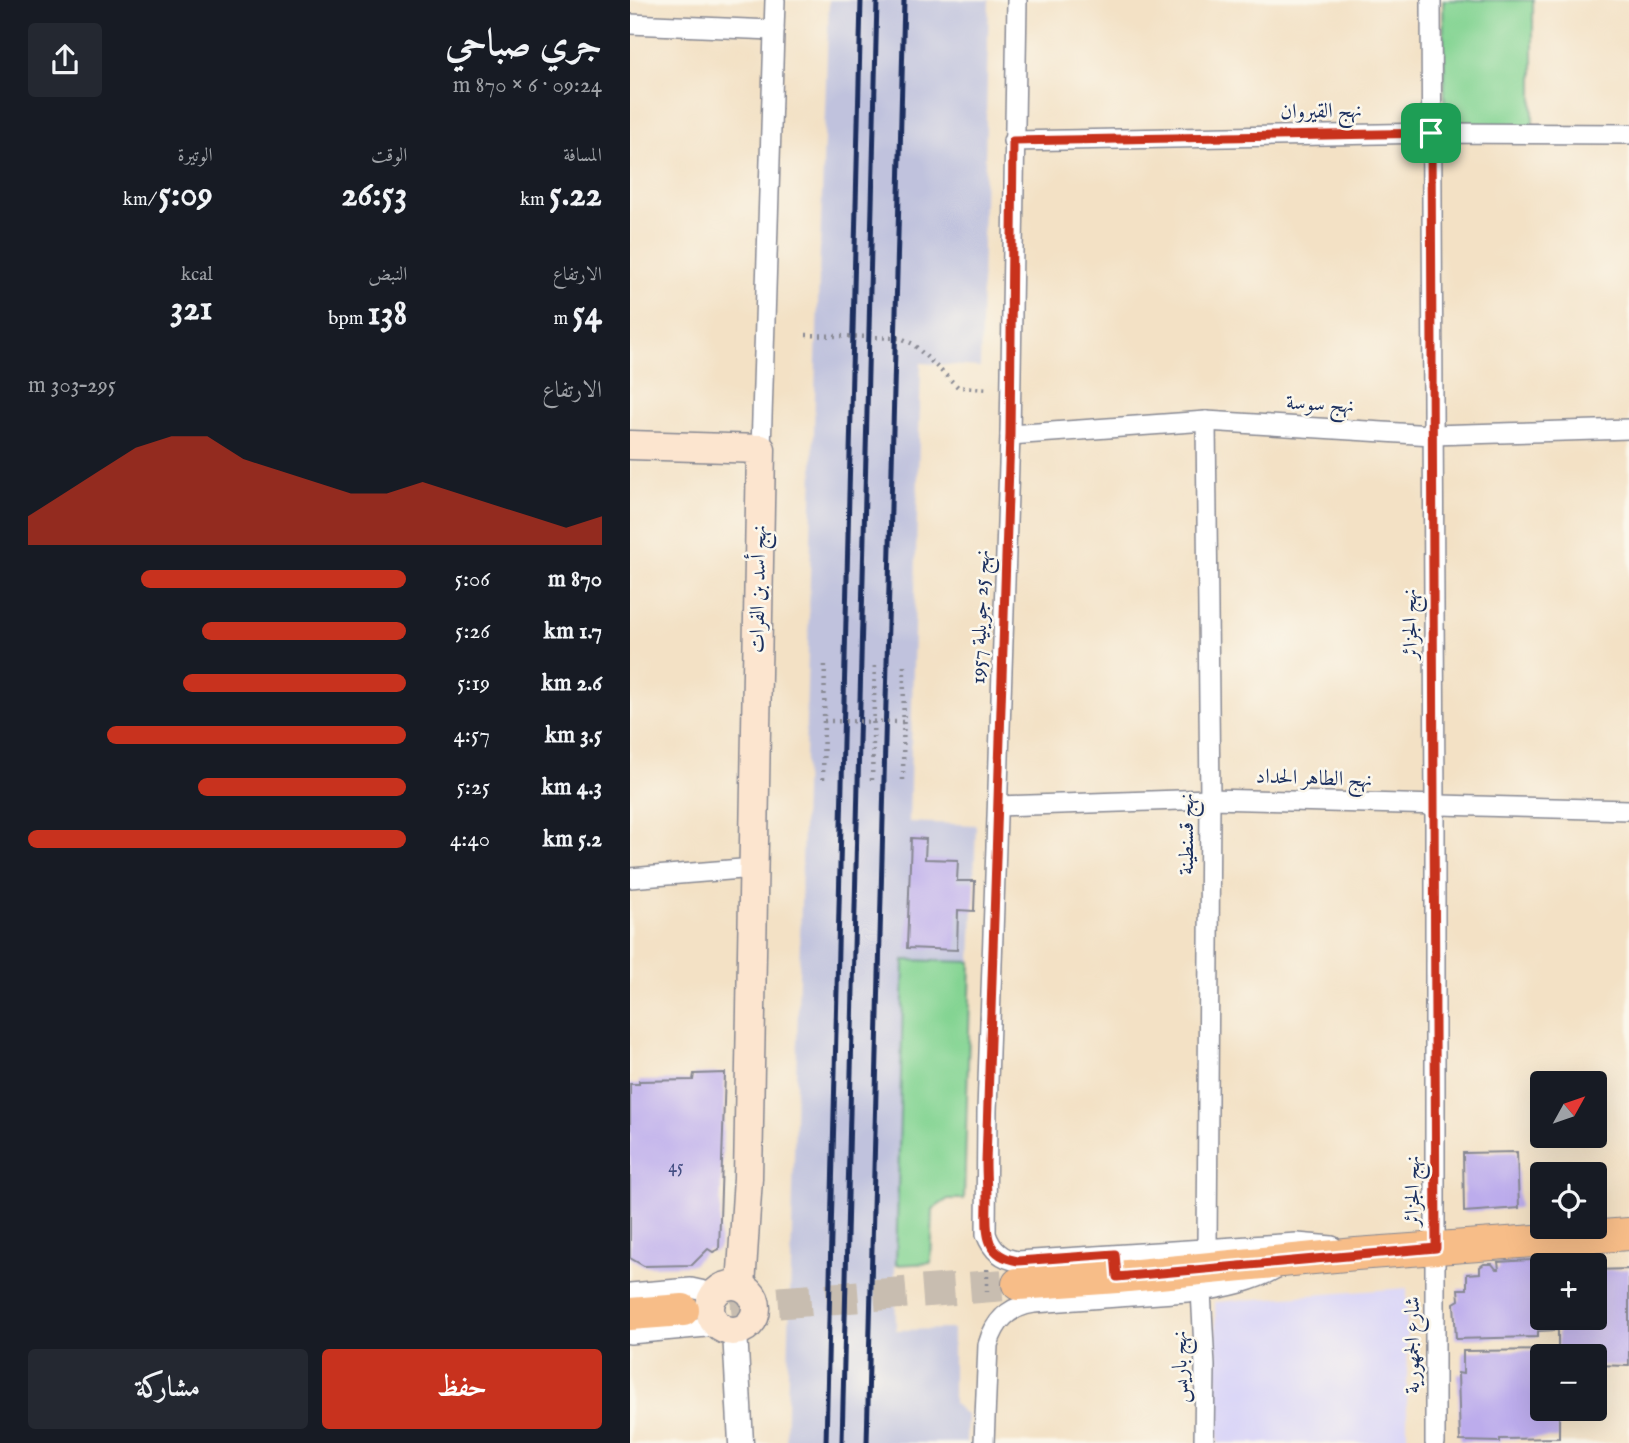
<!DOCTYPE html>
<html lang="ar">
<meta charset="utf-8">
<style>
body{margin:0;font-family:"IM FELL English",Amiri,serif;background:#242831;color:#f1f3f6;direction:rtl;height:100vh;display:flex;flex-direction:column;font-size:26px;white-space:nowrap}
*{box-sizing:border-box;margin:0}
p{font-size:23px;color:#9ea1a6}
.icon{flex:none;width:38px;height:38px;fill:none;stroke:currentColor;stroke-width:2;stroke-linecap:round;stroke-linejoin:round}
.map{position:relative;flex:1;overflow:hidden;direction:ltr}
.sheet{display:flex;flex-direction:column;background:#171b24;width:630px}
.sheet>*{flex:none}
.needle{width:46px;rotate:50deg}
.tools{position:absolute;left:900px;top:1071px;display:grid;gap:14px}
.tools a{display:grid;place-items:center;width:77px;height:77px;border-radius:7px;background:#171b24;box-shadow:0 7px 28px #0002;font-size:35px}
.pin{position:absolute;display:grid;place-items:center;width:60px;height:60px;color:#fff;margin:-30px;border-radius:14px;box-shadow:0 4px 10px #0006}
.round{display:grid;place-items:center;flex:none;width:74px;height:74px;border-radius:7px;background:#242831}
.head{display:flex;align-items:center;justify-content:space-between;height:119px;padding:0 28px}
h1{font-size:38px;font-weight:700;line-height:52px}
.stats{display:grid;grid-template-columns:repeat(3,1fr);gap:10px;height:119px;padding:7px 28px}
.stats div{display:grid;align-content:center}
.stats b{font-size:35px;font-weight:700}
.stats small{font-size:19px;font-weight:400}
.stats p{font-size:19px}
.chart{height:196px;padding:14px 28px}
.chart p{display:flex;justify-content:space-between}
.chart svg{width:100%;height:126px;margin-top:7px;fill:#c8321e;opacity:.7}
.cta{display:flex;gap:14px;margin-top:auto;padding:14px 28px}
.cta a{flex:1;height:80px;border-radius:7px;background:#c8321e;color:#fff;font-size:28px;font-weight:700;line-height:80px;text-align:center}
.cta a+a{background:#242831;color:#f1f3f6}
ul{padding:0 28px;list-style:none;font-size:23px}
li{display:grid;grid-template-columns:112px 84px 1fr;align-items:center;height:52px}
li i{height:18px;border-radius:9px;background:#c8321e}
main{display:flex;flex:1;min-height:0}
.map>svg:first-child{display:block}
.built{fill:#dad6f7}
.industrial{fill:#c0c2dd}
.green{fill:#84d493;stroke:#508278;stroke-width:2}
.building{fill:#bcacec}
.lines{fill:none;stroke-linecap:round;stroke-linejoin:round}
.primary-tunnel{stroke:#c8bdb0;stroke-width:32;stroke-dasharray:32 16;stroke-linecap:butt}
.minor-casing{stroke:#878892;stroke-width:22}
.tertiary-casing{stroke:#878892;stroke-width:27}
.secondary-casing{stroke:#878892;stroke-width:31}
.primary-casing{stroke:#878892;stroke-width:34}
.path{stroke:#878892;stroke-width:4.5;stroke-dasharray:2 5;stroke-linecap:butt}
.minor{stroke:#fff;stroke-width:19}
.tertiary{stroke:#fff;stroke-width:24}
.secondary{stroke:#fce5cf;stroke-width:28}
.primary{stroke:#f7bd88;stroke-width:32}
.rail{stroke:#1b2f5e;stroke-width:5}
.path-bridge{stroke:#878892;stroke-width:4.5;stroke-dasharray:2 5;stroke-linecap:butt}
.route-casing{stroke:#fff;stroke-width:14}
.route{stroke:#c8321e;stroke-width:9}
.labels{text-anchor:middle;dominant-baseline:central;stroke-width:5;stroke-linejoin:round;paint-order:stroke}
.number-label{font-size:18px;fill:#434e82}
.street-label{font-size:21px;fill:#1b2f5e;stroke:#fbf7ec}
</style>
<main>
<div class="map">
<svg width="999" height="1443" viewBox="0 0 999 1443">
<rect width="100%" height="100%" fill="#fbf7ec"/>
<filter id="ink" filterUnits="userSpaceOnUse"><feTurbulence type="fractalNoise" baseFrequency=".0143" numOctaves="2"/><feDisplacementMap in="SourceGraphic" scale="14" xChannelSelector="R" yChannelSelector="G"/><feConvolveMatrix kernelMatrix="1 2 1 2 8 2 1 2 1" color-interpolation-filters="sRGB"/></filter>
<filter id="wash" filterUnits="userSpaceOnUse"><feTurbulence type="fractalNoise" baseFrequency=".00686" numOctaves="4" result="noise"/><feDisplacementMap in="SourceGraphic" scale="28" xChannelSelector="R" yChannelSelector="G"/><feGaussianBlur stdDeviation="1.57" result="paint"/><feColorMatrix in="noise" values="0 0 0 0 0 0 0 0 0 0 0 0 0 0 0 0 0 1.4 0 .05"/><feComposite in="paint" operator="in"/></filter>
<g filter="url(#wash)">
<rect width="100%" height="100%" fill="#f3e1c5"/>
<path class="built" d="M777,1288V1443H588L585,1302Z"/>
<path class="industrial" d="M199,0H359L350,367L291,363L279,822L346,825L341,962L274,960L265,1272L266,1330L323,1329V1403L337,1416L336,1443H156L186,359Z"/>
<g class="green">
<path d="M813,0H903V130L827,131L815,116Z"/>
<path d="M274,960L341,962L334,1199H318L303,1209L301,1263L266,1265Z"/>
</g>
<g id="blocks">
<g class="building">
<path d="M281,838L296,839L295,859L328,860L327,881H345L344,911L328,910L327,950L277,948Z"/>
<path d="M95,1073L89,1249L83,1252L78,1249L62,1265L14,1266L0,1258V1084H9V1081L63,1080L64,1074Z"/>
<path d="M887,1152L889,1208L834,1212L833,1153Z"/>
<path d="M917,1259V1265H912V1318H964V1270L999,1269V1366L964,1365V1356H912V1409H929V1438L870,1439V1442L830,1441L828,1373L833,1374V1351L928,1350V1330L908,1331V1337L826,1339L824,1303L829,1300L828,1289H837V1274L850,1273V1267L854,1264H862L866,1269H869L868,1262Z"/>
</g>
</g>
</g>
<g filter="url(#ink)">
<use href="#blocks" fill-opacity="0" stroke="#878892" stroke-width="2"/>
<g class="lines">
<path class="primary-tunnel" d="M53,1310L388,1284"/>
<g class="minor-casing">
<g id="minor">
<path d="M387,0L380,435L357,1111L356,1234C362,1250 371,1259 388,1261L667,1243L702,1246"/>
<path d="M801,0L805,806V1443"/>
<path d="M0,24L144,30"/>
<path d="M383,141L801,133L999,134"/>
<path d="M576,421L580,799L577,1248"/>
<path d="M380,435L576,421L802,435L999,429"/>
<path d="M131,449L145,0"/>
<path d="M368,806L580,799L999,810"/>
<path d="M0,878L124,868"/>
<path d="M571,1291L575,1366L574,1443"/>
<path d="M0,1293L61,1288L84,1293"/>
<path d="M0,1334L87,1326"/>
<path d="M354,1443L358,1345C365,1320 379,1307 404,1303L571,1291C597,1287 622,1282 645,1269"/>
</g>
</g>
<g class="tertiary-casing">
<path id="tertiary" d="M105,1331L111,1443"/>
</g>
<g class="secondary-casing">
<g id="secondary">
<path d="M0,445L131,449L118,1178L111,1286"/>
<circle cx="103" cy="1308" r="23"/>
</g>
</g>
<g class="primary-casing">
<g id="primary">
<path d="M388,1284L487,1277L726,1254L999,1234"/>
<path d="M0,1314L53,1310"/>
</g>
</g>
<g class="path">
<path d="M176,335L271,338L283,344L328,387L360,389"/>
<path d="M193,779L195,660"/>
<path d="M242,780L245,661"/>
<path d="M273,780L274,661"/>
<path d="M357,1269V1296"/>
</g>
<use href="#minor" class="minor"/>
<use href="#tertiary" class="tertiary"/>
<use href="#secondary" class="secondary"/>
<use href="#primary" class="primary"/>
<g class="rail">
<path d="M196,1443L231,0"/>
<path d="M212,1443L247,0"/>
<path d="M237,1443L274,0"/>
</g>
<path class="path-bridge" d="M194,721L274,722"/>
</g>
</g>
<g class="lines" filter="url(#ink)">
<g class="route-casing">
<path id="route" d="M801,133L806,1248L487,1277L485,1254L388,1261C352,1256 357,1229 357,1201C357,1188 356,1175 356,1162L380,435L383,141Z"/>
</g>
<use href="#route" class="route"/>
</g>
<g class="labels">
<g class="number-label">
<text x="46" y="1167">45</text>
</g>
<g class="street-label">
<text transform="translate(691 112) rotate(-1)">نهج القيروان</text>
<text transform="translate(690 405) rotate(3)">نهج سوسة</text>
<text transform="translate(129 589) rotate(-89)">نهج أسد بن الفرات</text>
<text transform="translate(351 617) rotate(-88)">نهج 25 جويلية 1957</text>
<text transform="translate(781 624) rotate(-91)">نهج الجزائر</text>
<text transform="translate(684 779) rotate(2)">نهج الطاهر الحداد</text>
<text transform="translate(557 834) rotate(-90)">نهج قسنطينة</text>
<text transform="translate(783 1191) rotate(-90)">نهج الجزائر</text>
<text transform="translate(783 1345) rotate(-90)">شارع الجمهورية</text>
<text transform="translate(551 1367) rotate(-91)">نهج باريس</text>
</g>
</g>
</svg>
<div class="tools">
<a><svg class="needle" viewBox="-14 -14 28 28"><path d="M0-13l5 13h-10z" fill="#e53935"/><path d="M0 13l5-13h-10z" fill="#9ea1a6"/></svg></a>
<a><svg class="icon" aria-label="locate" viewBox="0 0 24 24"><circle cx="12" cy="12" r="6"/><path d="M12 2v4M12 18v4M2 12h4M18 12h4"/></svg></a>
<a>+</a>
<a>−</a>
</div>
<div class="pin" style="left:801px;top:133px;background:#1e9e55"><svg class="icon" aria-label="arrive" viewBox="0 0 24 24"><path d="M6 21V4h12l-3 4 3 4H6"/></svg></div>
</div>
<section class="sheet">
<div class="head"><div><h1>جري صباحي</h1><p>09:24 · 6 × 870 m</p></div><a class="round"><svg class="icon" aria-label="share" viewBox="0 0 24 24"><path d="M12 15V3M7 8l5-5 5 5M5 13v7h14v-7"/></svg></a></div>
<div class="stats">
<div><p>المسافة</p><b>5.22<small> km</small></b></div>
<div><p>الوقت</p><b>26:53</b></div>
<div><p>الوتيرة</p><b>5:09<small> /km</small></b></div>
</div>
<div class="stats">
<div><p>الارتفاع</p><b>54<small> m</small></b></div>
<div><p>النبض</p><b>138<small> bpm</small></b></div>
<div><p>kcal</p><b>321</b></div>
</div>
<div class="chart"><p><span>الارتفاع</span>295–303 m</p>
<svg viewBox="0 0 160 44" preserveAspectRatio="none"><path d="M0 44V34L10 26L20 18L30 10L40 6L50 6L60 14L70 18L80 22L90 26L100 26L110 22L120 26L130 30L140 34L150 38L160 34V44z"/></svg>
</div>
<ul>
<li><b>870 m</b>5:06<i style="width:70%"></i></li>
<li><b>1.7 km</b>5:26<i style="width:54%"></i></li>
<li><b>2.6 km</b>5:19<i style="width:59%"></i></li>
<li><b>3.5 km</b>4:57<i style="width:79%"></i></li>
<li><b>4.3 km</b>5:25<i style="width:55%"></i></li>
<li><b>5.2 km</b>4:40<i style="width:100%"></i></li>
</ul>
<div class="cta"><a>حفظ</a><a>مشاركة</a></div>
</section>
</main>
